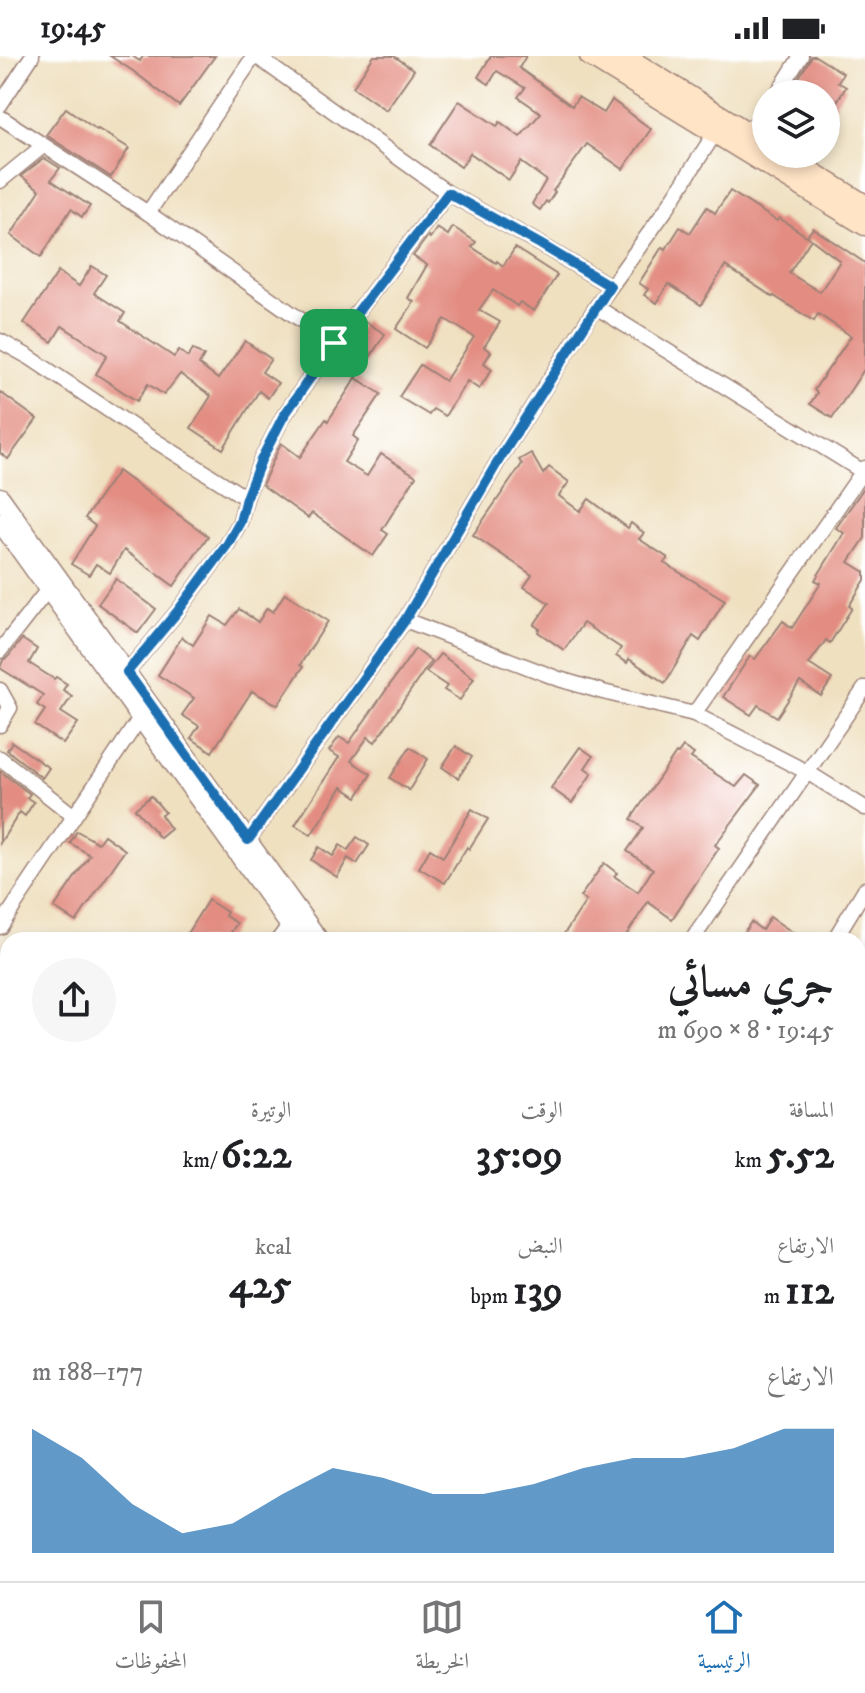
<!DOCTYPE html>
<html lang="ar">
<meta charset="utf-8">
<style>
body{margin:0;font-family:"IM FELL DW Pica",Amiri,serif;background:#f6f6f6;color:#202124;direction:rtl;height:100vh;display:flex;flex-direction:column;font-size:30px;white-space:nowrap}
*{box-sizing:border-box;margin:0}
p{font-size:26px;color:#757577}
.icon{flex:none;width:44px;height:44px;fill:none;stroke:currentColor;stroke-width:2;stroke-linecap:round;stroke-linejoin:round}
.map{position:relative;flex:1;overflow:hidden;direction:ltr}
.panel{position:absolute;left:0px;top:876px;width:866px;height:650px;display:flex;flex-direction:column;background:#fff;border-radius:24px 24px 0 0;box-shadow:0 4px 12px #0003;direction:rtl}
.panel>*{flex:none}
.buttons{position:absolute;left:752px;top:24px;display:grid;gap:16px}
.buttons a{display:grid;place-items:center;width:88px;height:88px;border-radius:50%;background:#fff;box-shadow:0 4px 12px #0003;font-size:40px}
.pin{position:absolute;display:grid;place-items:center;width:68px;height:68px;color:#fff;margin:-34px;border-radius:16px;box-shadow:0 4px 12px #0006}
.round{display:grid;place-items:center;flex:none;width:84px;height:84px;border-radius:42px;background:#f6f6f6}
.headline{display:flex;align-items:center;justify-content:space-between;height:136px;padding:0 32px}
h1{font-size:44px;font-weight:700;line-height:60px}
.metrics{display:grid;grid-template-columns:repeat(3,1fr);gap:12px;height:136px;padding:8px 32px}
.metrics div{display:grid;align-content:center}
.metrics b{font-size:40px;font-weight:700}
.metrics small{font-size:22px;font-weight:400}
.metrics p{font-size:22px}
.chart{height:224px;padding:16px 32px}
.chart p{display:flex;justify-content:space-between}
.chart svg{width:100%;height:144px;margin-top:8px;fill:#1f6fb2;opacity:.7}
.status{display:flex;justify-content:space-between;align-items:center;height:56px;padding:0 40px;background:#fff;direction:ltr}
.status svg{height:22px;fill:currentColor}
.tab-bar{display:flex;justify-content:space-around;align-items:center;height:112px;border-top:2px solid #e0e0e0;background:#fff;font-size:22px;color:#757577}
.tab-bar a{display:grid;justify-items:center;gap:4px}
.tab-bar .on{color:#1f6fb2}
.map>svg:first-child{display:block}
.building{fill:#e38d82}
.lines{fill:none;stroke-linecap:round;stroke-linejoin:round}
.minor-casing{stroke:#9c8076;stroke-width:17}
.tertiary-casing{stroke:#9c8076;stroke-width:21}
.secondary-casing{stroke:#9c8076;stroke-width:23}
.minor{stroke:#fff;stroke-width:14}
.tertiary{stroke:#fff;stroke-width:18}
.secondary{stroke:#ffe4c6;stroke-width:20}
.route-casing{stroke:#fff;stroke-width:16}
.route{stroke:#1f6fb2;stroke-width:10}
</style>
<div class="status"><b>19:45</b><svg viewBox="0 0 49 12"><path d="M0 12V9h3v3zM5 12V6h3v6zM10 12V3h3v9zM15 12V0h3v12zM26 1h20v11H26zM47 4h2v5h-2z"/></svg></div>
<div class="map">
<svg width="865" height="1525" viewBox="0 0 865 1525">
<rect width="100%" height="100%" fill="#fff"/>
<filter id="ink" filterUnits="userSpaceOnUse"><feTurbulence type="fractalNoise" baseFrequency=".0125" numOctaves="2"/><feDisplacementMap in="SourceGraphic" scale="16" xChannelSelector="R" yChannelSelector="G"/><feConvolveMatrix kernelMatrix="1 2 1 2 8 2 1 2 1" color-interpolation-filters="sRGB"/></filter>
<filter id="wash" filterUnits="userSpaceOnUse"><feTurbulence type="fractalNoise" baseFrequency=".006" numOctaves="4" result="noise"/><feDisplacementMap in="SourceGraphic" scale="32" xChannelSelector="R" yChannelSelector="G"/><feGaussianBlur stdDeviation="1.8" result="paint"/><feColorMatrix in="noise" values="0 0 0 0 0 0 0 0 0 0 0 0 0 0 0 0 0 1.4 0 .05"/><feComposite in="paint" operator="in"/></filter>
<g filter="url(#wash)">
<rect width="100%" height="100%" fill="#efe0c0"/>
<g id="blocks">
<g class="building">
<path d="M110,0H132L140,5L143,0H215L179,50L133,15Z"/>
<path d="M374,0H394L414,14L386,54L353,31Z"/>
<path d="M491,0H526L519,12L572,50L578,41L604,57L612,44L651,73L623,113L587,88L553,135L555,136L548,147L546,145L540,154L532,148L546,124L521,106L509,124L470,97L461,111L430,89L459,45L497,70L500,66L520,81L541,57L518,41L525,32L497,15L489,28L478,21Z"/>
<path d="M811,0H815L843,17L838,26L846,31L826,63V38H789L809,5Z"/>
<path d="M66,52L97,74L98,73L129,92L111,121L46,79Z"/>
<path d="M44,102L60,112L51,124L90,150L82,161L71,153L41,201L11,179L40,134L21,120Z"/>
<path d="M730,135L777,165L779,162L811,183L789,217L820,236L840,205L807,180L813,172L865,207V312L832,362L810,348L817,337L814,334L851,280L818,258L814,265L774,240L773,241L725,210L701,249L668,228L657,247L644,239L648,233L639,227L662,191L666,193L680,171L690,177L707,151L715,157Z"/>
<path d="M453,171L476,186L472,191L496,207L497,205L503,210L515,192L557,219L534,255L520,246L517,250L493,234L479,254L500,266L484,291L491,296L484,307L492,313L479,333L467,325L445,360L433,353L429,359L399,341L420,309L445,325L474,281L445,263L425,292L396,273L414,246L408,242L427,209L413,200L428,180L430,182L437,172L448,179Z"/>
<path d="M92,210L106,219L94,237L125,257L120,265L174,301L179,294L188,301L193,293L204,300L199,309L218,323L245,285L271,303L262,316L278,327L268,342L259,335L223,393L191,372L211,340L180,318L164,339L148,328L137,345L96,318L107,299L62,270L52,286L24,267L58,216L79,230Z"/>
<path d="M364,265L385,278L357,321L334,306Z"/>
<path d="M356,322L381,338L353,380L358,384L344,406L367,420L381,398L416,420L382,474L388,478L373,500L312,457L308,462L262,429L281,387L300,401L326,363L328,365Z"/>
<path d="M0,336L37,363L8,403L0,397Z"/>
<path d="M531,397L543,418L549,411L569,426L559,440L580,455L589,443L628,472L631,467L644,477L639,483L668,502L664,507L725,544L700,585L693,580L665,627L629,603L627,607L616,600L621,592L583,567L564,594L538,576L540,573L534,569L549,547L524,531L532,519L473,479L522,408L519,404Z"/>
<path d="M118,415L208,480L174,530L124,494L110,517L96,508L89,519L71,508L95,470L85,462Z"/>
<path d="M865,430V482L849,506L865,516V524L849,550L852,552L830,587L826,584L809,608L832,623L821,640L800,626L777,661L758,649L751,659L723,641L750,600L755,603L783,565L792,572L821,527L815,524L844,477L836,472Z"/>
<path d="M116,523L156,553L138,577L98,548Z"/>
<path d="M285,537L328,565L300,609L303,611L278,649L252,635L212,696L191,682L199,670L182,659L194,642L158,619L182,581L193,589L212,560L227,569L239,553L258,566L267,552L273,556Z"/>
<path d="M22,583L37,593L29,607L54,623L56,621L67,628L63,634L72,640L61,656L78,667L63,688L35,669L45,654L37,649L43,639L0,612L3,604L8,601Z"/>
<path d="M415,593L431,605L375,686L368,681L351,705L371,718L357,741L342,731L311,779L295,769L339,701L329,695L339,681L349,687Z"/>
<path d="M440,598L474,622L460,644L444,634L447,630L426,616Z"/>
<path d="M12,686L49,712L42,722L7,694Z"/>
<path d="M456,690L472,701L458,722L442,711Z"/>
<path d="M410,691L428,703L409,734L390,722Z"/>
<path d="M580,691L593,700L585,712L592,717L572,747L551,732Z"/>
<path d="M683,691L694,698L691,702L736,731L746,719L760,729L715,789L719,792L672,863L648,846L623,884H560L586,845L580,841L604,807L617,817L614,820L638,836L653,813L627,795L643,772L631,763L676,697L678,698Z"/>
<path d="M0,715L30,738L27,742L34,746L25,760L20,756L0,787Z"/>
<path d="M151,740L165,756L161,759L171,773L160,782L135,753Z"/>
<path d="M472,753L488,763L469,793L467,791L445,827L419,812L430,793L443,801Z"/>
<path d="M77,775L98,787L104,779L125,794L76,866L54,852L90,799L70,787Z"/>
<path d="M357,781L369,789L357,808L348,802L337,821L311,804L319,791L333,800L340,789L348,794Z"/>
<path d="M208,844L227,856L225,860L237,867L226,884H183Z"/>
<path d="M770,861L804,884H739L751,866L762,874Z"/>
</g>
</g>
</g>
<g filter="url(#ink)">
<use href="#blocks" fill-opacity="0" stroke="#9c8076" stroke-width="2"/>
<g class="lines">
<g class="minor-casing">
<g id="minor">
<path d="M256,0L448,137L540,188L610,230"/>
<path d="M777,38L801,0"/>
<path d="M0,49L32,0"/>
<path d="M0,61L148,157L334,287"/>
<path d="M741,79L760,64L766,55"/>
<path d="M0,125L43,90"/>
<path d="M148,157L254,0"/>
<path d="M596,251L865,417"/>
<path d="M0,285L29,301L135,372L246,442"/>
<path d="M405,564L559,623L603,636L694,658L807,716L865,752"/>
<path d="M0,595L49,532"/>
<path d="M127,616L178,555L227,489L240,466L246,442L261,404L283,361L334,287L448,137"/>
<path d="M0,634L10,652L0,669"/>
<path d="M694,658L865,412"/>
<path d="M0,702L74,760"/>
<path d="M248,784L405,564L500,402L596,251L665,155L715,77"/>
<path d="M0,871L140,662L146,657"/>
<path d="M278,884L295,862"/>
<path d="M692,884L865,632"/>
<path d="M834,884L865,833"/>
<path d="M858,984L865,989"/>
<path d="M858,1084L865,1074"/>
<path d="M0,1319L8,1307"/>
<path d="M858,1394L865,1383"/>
<path d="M418,1518L428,1525"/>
<path d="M5,1525L9,1518"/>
<path d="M154,1525L159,1518"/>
<path d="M260,1525L264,1518"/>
<path d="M445,1525L450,1518"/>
<path d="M708,1525L713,1518"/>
</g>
</g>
<g class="tertiary-casing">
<g id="tertiary">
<path d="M0,441L319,884"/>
<path d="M0,466L300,884"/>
<path d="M858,1428L865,1432"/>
<path d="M858,1447L865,1452"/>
</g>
</g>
<g class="secondary-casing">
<g id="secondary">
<path d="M590,0L865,169"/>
<path d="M624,0L766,88"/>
<path d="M782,98L865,149"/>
</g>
</g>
<use href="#minor" class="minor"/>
<use href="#tertiary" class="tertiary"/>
<use href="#secondary" class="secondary"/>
</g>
</g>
<g class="lines" filter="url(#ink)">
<g class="route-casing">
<path id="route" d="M448,137L540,188L610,230L500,402L405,564L248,784L127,616L178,555L227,489L240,466L246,442L261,404L283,361L334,287Z"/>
</g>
<use href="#route" class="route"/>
</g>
</svg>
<div class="buttons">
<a><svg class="icon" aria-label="layers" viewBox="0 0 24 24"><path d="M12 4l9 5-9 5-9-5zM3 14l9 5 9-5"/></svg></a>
</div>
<div class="pin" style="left:334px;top:287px;background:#1e9e55"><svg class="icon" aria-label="arrive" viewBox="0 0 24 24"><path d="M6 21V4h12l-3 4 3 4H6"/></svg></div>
<section class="panel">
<div class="headline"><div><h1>جري مسائي</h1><p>19:45 · 8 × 690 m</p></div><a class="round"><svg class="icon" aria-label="share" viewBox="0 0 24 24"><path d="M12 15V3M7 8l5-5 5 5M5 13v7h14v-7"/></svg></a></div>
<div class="metrics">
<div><p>المسافة</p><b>5.52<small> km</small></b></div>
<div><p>الوقت</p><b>35:09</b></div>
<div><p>الوتيرة</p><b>6:22<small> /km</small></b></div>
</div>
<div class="metrics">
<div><p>الارتفاع</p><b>112<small> m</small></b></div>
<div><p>النبض</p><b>139<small> bpm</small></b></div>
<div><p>kcal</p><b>425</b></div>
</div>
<div class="chart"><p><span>الارتفاع</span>177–188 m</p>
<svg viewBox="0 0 160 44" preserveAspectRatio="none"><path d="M0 44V6L10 15L20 29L30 38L40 35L50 26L60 18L70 21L80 26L90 26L100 23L110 18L120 15L130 15L140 12L150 6L160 6V44z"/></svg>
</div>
</section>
</div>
<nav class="tab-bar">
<a class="on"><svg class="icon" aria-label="home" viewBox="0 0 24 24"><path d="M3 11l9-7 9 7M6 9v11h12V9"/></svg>الرئيسية</a>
<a><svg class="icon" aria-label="map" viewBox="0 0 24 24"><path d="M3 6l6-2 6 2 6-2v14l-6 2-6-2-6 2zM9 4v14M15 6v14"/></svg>الخريطة</a>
<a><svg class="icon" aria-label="saved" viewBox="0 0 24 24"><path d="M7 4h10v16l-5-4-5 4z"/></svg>المحفوظات</a>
</nav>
